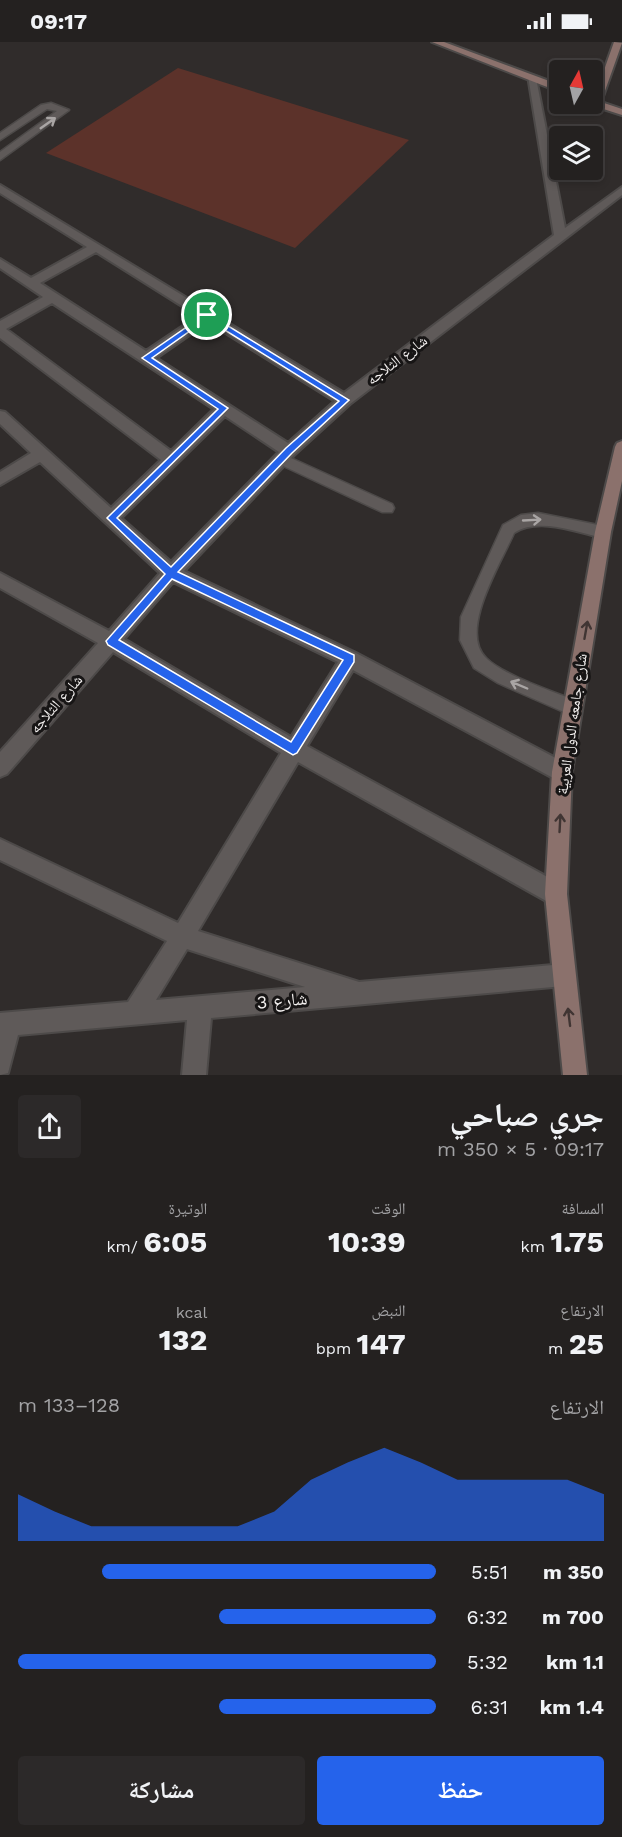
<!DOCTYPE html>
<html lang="ar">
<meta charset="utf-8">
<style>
body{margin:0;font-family:"Work Sans","Noto Naskh Arabic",sans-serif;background:#2c2929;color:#f1f3f6;direction:rtl;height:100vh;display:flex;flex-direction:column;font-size:22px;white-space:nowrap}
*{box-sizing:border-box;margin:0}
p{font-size:20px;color:#a3a3a5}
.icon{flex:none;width:33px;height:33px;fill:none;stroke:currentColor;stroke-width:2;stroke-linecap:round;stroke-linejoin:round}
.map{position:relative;height:1033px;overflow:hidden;direction:ltr}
.sheet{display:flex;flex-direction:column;background:#242120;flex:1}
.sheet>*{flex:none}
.needle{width:39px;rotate:8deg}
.buttons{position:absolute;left:549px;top:18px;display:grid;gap:12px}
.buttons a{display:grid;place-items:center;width:54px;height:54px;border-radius:6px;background:#242120;box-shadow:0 3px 9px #0003,0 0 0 2px #413e3e;font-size:30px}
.pin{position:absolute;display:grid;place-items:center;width:51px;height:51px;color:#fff;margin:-26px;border:3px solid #fff;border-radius:50%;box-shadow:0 2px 6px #0007}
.round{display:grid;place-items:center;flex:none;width:63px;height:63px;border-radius:6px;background:#2c2929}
.summary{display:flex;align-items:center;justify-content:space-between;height:102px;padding:0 18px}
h1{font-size:33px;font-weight:700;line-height:45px}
.figures{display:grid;grid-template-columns:repeat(3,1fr);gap:9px;height:102px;padding:6px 18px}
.figures div{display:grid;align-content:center}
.figures b{font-size:30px;font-weight:700}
.figures small{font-size:16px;font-weight:400}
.figures p{font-size:16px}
.chart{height:168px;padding:12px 18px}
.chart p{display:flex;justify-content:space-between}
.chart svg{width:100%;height:108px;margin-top:6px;fill:#2563eb;opacity:.7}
.cta{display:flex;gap:12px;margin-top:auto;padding:12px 18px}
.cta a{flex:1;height:69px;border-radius:6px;background:#2563eb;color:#fff;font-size:24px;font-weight:700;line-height:69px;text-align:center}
.cta a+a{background:#2c2929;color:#f1f3f6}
ul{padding:0 18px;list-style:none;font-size:20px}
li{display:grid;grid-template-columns:96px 72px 1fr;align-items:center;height:45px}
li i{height:15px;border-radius:8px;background:#2563eb}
.status{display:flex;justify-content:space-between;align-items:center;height:42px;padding:0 30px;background:#242120;direction:ltr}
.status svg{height:16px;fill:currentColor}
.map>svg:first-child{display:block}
.green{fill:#5c322a}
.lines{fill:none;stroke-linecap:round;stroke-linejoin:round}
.service-casing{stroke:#4d4a49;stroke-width:3}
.minor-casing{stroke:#4d4a49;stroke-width:4}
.secondary-casing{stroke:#4d4a49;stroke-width:4}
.service{fill:#5f5a59;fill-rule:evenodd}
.minor{fill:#5f5a59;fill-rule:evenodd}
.secondary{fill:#8b716c;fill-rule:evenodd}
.oneway{stroke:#a9a5a4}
.oneway2{stroke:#403533}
.route{fill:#2563eb;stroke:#fff;stroke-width:1.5;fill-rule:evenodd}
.labels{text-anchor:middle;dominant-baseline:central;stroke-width:6;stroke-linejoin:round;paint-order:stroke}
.street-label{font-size:15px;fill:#f3f0ef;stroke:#171515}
.near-street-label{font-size:18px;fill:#f3f0ef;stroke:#171515}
</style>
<div class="status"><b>09:17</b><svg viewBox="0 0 49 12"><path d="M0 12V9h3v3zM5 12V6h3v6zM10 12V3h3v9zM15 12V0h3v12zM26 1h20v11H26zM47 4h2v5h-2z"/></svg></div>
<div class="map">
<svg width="622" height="1033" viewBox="0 0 622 1033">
<rect width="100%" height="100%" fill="#302c2b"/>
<path class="green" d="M178,26L409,98L295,206L46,111Z"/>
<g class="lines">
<g class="service-casing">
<g id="service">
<path d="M51,61L69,68L0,118V110L57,69L47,67L0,98V91L41,63Z"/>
<path d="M282,412L392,462L394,466L392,470H382L277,421L275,417Z"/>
<path d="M538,471L603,484L608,486L610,490L608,494L603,496C575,490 539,475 514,491C501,521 458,589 486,616C504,634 555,650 579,660L581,666L579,672L573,674L498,641L474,626L460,598L461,575L503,483L521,473Z"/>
</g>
</g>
<g class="minor-casing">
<path id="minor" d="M528,34L536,36L565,186L622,145V153L350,362L294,413L184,529L356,611L569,723L572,730L569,737L562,740L555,737L353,628L307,704L564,844L567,852L564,860L556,863L548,860L298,720L198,889L359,940L564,922L572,925L575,933L572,941L564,944L211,976L206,1033H182L187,978L18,993L8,1031L0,1033V971L128,960L167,899L0,818V797L178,881L281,711L113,610L7,732L0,735V710L98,601L0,546V531L109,589L160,531L40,420L0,443V430L31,411L0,382V369L5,370L111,466L161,418L0,296V279L43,255L0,226V217L31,236L87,205L0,151V143L344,351L554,193ZM96,210L198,274L146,309L40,241ZM52,261L214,367L171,409L6,287ZM208,280L335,359L288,401L156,316ZM225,374L279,410L171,520L121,476ZM173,540L338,620L291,695L124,597ZM187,907L305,945L156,958Z"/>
</g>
<g class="secondary-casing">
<g id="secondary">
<path d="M432,0H444L560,43V50Z"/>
<path d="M614,0L622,1L601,60L622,67V73L588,62H592Z"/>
<path d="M622,399V439L611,490L572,730L567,852L587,1033H563L545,852L552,730L595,490L615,405L617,401Z"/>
</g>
</g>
<use href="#service" class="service"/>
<use href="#minor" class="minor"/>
<use href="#secondary" class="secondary"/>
</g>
<defs><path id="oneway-shaft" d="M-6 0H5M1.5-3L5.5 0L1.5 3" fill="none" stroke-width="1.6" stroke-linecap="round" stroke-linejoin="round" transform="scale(1.5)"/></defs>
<g class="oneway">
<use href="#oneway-shaft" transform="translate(48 81) rotate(-35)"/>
<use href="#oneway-shaft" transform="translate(532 478) rotate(-3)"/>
<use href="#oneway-shaft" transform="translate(519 643) rotate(-157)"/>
</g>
<g class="oneway2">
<use href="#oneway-shaft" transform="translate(586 588) rotate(-80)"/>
<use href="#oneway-shaft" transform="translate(560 781) rotate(-87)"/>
<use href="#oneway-shaft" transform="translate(569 975) rotate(-97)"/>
</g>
<path class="route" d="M207,271L349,358L292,411L178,530L354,613V620L297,711L293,713L108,603L106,599L165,532L107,476L218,367L142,316ZM207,277L339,359L286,406L171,525L117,476L228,366L152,316ZM172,537L343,618L291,700L119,598Z"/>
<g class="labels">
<g class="street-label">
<text transform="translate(397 318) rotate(-37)">شارع الثلاجه</text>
<text transform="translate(56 662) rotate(-49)">شارع الثلاجه</text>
<text transform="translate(572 682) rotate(-82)">شارع جامعه الدول العربية</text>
</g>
<g class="near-street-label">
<text transform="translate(282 958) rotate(-5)">شارع 3</text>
</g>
</g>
</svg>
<div class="buttons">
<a><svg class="needle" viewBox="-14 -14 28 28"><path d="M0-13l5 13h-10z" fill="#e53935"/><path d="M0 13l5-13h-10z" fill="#a3a3a5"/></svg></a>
<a><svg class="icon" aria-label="layers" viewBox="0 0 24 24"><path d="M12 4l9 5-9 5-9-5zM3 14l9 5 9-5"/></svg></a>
</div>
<div class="pin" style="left:207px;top:273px;background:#1e9e55"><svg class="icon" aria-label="arrive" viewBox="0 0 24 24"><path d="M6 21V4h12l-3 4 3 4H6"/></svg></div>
</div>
<section class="sheet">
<div class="summary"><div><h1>جري صباحي</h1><p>09:17 · 5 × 350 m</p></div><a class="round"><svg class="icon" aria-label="share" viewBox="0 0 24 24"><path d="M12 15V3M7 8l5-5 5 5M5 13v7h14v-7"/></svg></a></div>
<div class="figures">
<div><p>المسافة</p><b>1.75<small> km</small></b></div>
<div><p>الوقت</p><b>10:39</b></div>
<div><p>الوتيرة</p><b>6:05<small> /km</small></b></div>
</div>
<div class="figures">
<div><p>الارتفاع</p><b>25<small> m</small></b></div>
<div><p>النبض</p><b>147<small> bpm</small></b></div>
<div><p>kcal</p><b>132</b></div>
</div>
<div class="chart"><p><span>الارتفاع</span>128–133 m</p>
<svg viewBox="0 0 160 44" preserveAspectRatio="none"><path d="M0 44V25L10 32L20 38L30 38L40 38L50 38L60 38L70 32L80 19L90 12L100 6L110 12L120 19L130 19L140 19L150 19L160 25V44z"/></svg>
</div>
<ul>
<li><b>350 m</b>5:51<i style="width:80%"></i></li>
<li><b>700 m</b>6:32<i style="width:52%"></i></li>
<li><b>1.1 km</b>5:32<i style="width:100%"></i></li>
<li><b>1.4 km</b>6:31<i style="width:52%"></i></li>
</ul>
<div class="cta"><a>حفظ</a><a>مشاركة</a></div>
</section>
